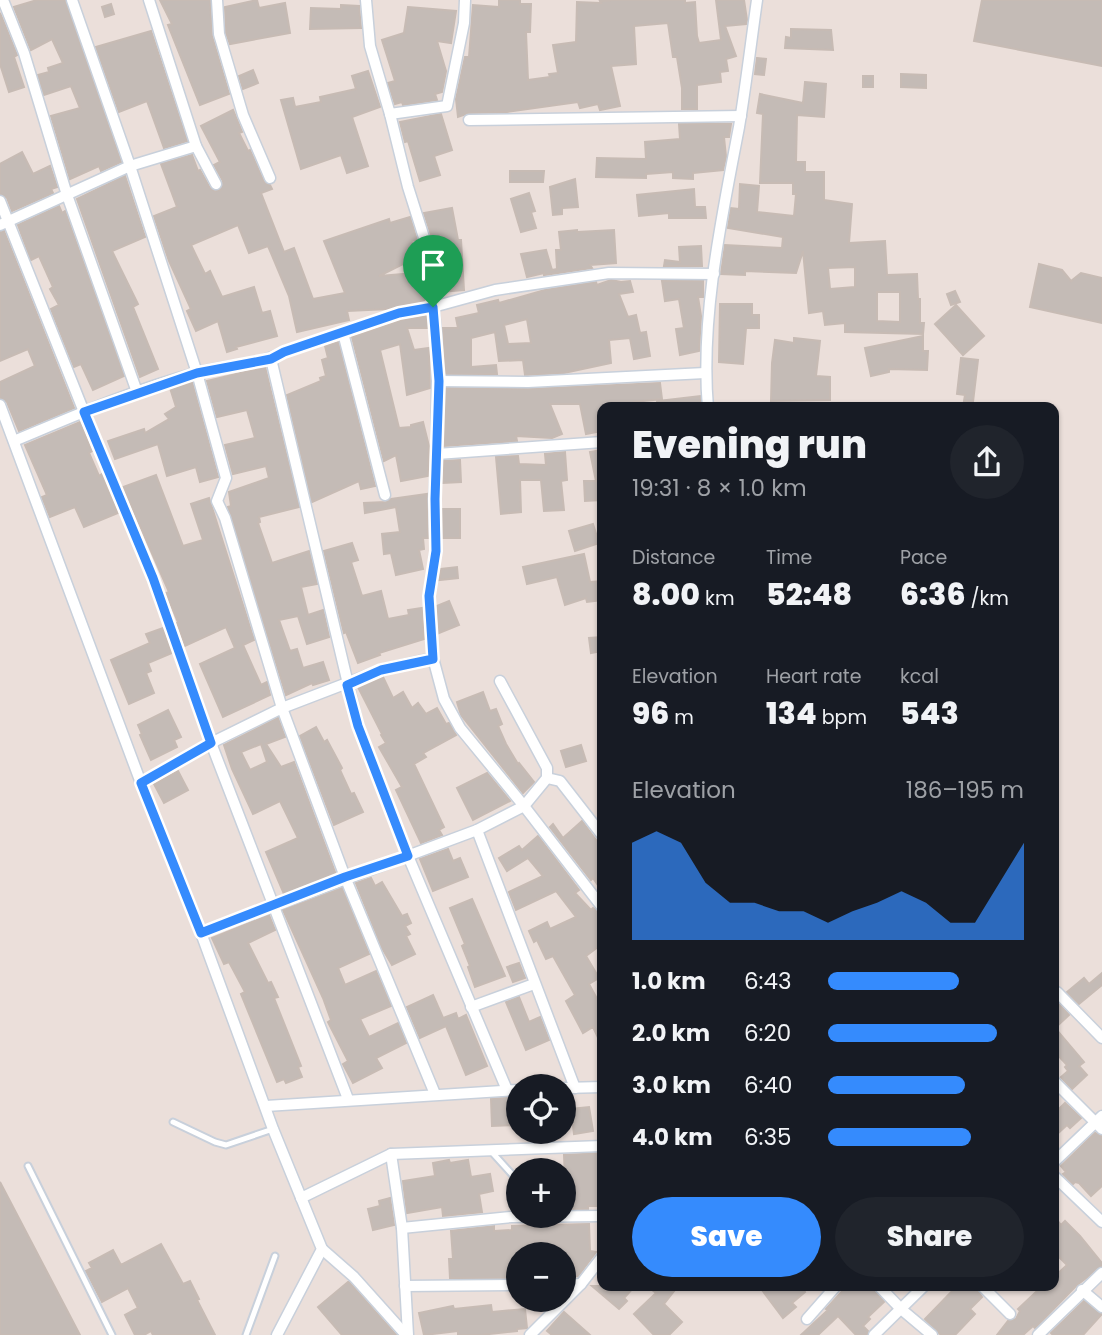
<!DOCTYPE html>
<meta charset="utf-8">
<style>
body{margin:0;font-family:Poppins,sans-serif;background:#20242c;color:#f1f3f6;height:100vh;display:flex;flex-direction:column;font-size:26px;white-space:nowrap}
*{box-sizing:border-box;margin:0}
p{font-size:23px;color:#9ea1a6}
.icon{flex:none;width:38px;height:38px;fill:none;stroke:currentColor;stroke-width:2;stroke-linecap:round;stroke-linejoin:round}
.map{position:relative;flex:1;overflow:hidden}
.sheet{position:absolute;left:597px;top:402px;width:462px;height:889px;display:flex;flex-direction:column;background:#171b24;border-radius:14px;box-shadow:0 2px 5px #0004}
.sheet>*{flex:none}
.buttons{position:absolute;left:506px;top:1074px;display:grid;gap:14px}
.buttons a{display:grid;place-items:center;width:70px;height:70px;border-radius:50%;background:#171b24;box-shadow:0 2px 5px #0004;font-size:35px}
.pin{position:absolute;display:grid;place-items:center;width:60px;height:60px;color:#fff;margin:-72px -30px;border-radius:50% 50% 50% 0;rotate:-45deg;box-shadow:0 0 7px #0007}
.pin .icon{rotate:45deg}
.round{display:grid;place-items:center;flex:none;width:74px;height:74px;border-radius:37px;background:#20242c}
.overview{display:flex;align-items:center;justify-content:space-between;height:119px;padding:0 35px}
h1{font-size:38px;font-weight:800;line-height:52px}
.metrics{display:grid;grid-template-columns:repeat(3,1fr);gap:10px;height:119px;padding:7px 35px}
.metrics div{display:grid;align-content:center}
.metrics b{font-size:30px;font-weight:800}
.metrics small{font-size:19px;font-weight:400}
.metrics p{font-size:19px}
.chart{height:196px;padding:14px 35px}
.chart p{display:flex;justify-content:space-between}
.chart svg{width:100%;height:126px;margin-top:7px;fill:#358bfd;opacity:.7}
.action{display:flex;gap:14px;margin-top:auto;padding:14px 35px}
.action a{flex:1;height:80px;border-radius:42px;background:#358bfd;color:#fff;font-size:28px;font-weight:800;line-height:80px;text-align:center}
.action a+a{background:#20242c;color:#f1f3f6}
ul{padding:0 35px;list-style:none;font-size:23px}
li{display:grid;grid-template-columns:112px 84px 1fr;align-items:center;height:52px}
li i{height:18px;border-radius:9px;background:#358bfd}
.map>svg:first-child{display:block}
.building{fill:#c4bbb6;stroke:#c7bbb4;stroke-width:2;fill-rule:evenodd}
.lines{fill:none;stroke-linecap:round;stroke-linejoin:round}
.lane-casing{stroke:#c8d0db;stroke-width:9}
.street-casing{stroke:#c8d0db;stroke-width:13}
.lane{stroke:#fff;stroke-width:5}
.street{stroke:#fff;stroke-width:10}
.route-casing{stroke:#fff;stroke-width:14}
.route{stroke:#358bfd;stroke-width:9}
</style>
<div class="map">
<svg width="1102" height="1335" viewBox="0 0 1102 1335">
<rect width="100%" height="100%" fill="#ebdfda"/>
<g class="building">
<path d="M37,0H65L121,162L101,171L99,166L70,179L51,116L80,108L71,86L44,95L38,75L49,72L48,68L63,63L52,39L31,50L14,7Z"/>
<path d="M160,0H210L212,36L229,94L200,105L168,25L172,24Z"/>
<path d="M257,0L259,8L285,3L290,33L230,44L226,33L225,7Z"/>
<path d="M499,0H520V4H531L530,32H526L528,80L550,77L549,74L558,73L553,45L576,42L577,2L601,3L600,1L613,0H685V3L695,2L697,36L699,43L721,40L716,0H744L747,20L746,24L725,26L736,56L726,59L728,71L720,72L721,82L697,85V109H682V88L677,57H673L668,23L634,26L636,64L611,66L620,106L600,110L598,104L580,108L578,102L507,112L469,113L458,117L456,99L465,57H469L473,5L499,7Z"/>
<path d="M982,0H1102V66L974,41Z"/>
<path d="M111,4L114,14L105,17L102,7Z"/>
<path d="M341,5L359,6L361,28L310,29L311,8L341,9Z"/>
<path d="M408,7L456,11L451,43L437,41L446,71L442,92L435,94L437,100L403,105L402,102L395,104L388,83L395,81L382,40L404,33Z"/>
<path d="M0,13L17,55L14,57L24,87L9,92L0,64Z"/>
<path d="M791,29L831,30L833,50L785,48L786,37L791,38Z"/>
<path d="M151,31L187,141L164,148L147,101L119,112L96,47Z"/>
<path d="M757,58L766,59L764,75L755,74Z"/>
<path d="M253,70L258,83L243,89L239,76Z"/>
<path d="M368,71L380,107L352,117L368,166L347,173L341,155L301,169L281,100L293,98L295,107L321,102L320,97L356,89L352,76Z"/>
<path d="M901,74L926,75V88L901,87Z"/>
<rect x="863" y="76" width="10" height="11"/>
<path d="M805,82L826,84L824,117L797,115L796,162H805V172H824V200L852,204L849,243L885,241L887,275L917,274L918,299H920V323H924L923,334L845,332V323L825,325L823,311L809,313L803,251L796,273L745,271V275L721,274L725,245L782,248L783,237L728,228L731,208L739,209L740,184L759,186L757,212L794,216L796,194H793V183H760L763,114L757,113L760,94L803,103ZM855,267V287L830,289L828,268ZM877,292H900V322L877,321Z"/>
<path d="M233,110L242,132L239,133L248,151L250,150L264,182L270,185L272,189L261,193L284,252L294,248L313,299L345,293L324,241L389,219L390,223L410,217L417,240L411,241L419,256L379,276L426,272L424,301L389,309L347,311L349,320L297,332L289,296L268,246L249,253L238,225L191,245L205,274L210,271L222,297L254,287L262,313L270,311L277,336L236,347L237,349L227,352L218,321L196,331L187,311L191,309L169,261L154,216L177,207L161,164L192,155L198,171L200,170L210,188L215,191L220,190L223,181L214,165L220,162L201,126Z"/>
<path d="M441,114L452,150L434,156L440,175L420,181L408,141L405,142L400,122Z"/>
<path d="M679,124H731L729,137H724L726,157L723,170L693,173V179L673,178V172L646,174V178L596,177L597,158L646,159L645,142L680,139Z"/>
<path d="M22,152L33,174L50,166L57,187L51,189L53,193L12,211L7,198L0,194V164Z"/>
<path d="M510,171H544L543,182H510Z"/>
<path d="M125,176L145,237L112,251L138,304L133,307L158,369L140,377L77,199Z"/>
<path d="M575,179L578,207L562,208V214L553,215L550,187Z"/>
<path d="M694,189L695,207H705L706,218H669V213L639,216L637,195Z"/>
<path d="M529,193L535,211L531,212L536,228L521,232L511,199Z"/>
<path d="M59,206L62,213L65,211L124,376L93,390L81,364L74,367L51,309L59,305L50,289L53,287L39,256L31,260L18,225Z"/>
<path d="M452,208L458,240H461L464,290L440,292V264L434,238L431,235L424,213Z"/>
<path d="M577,230V232L614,230L616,263L590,265L592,268L544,275V273L527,277L521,254L546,250L552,270L557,269L556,250H561L559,232Z"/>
<path d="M4,231L74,408L19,431L7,402L0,398V382L35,366L28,349L0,361V232Z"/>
<path d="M701,246L702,266H664L665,260L680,262L679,247Z"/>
<path d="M1039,264L1062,270L1071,281L1081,273L1102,278V323L1030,307Z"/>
<path d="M611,280L621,282L630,281L633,292L619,294L628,317L636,315L640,333L646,332L650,356L634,359L630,338L609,340L611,363L564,373L525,375L523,360L499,361L495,332L471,338V367L496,365L497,374H445L443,328H458L456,318L479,313L477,305L498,300L499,303L545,290L596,282L597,285ZM527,319L531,343L508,344L504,325Z"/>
<path d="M662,281H703V297H698L701,316L699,351L680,355L676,329L684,328L679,299L665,301Z"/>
<path d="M955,291L960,302L951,305L947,294Z"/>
<path d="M720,304H752V315H759V328H746L743,364L719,362Z"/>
<path d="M956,305L984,336L963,355L935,324Z"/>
<path d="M427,316L428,328H407L414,350L429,348L430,388L407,395L400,344L380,350L399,428L411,427V425L423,422L429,446L428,476L401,481L396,455L384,461L352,337L401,320Z"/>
<path d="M923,336V351H928L927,370L889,369V372L871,376L865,348Z"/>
<path d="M794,338L820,341L816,376L830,377V400L771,401L772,363L775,340L794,343Z"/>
<path d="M338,342L375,486L361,489L359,481L312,502L287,395L321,381L320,378L326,376L322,360L328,358L325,346Z"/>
<path d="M961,358L978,360L973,402L964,401L965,395L957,394Z"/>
<path d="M265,367L299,507L259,517L260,522L258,523L272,563L309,551L317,584L301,587L308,615L323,610L329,637L307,644L298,616L279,620L290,651L297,649L303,668L323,662L329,680L313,685L312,683L286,695L228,507L231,506L229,492L269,478L266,466L233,474L225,445L255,438L247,410L217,417L207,381Z"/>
<path d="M192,382L218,477L200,482L196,467L167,476L158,444L115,459L108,441L144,429L145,433L169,419L165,414L176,407L170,388Z"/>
<path d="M660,383L662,399L634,402L635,408H602V431L586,434L580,404H550L562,434L552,438L516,436L517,441L444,446L445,388L528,389Z"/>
<path d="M700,396L701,408H658L657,401Z"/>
<path d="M80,422L92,451L89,453L99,476L102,474L118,513L84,527L75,507L50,517L42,497L47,495L25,445Z"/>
<path d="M602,450V500L585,501L584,481H596L590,452Z"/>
<path d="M565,452L567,480L561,481L564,510L544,511L541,480H520L521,512L501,514L496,457L518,456L519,464L546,465L545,454Z"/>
<path d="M460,460L461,482L443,483L444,461Z"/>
<path d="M156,475L183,546L203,540L191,504L209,498L254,640L243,645L261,685L267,682L270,695L223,717L200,664L235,648L226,627L185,646L177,623L178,622L166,593L169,592L123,487Z"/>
<path d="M427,494L428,538H423L424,549L419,550L423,569L396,575L391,553L384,554L382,534L400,532L396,507L365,513L364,503L386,502L391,499Z"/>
<path d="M442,509H460V538H443Z"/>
<path d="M593,524L599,543L575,551L569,531Z"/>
<path d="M352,543L358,560L351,562L362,596L381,591L388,619L409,615L408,610L422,608L424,639L379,653L380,655L358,663L346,632L344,633L324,551Z"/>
<path d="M584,554L590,582L602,581V600L587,602L586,598L565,605L557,577L527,584L523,567Z"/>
<path d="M457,567L458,578L439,580L441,569Z"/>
<path d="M449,601L459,625L439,633L437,606Z"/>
<path d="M163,628L172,653L148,663L151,671L146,673L154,693L129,704L111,660L150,643L146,634Z"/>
<path d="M602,637V651L591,653L589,638Z"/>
<path d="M383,677L393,698L403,692L412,708L418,703L426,714L437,708L446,724L449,723L456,735L423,753L426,757L414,764L444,827L439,830L442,835L421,843L396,790L402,787L379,747L386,743L381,735L382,734L358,687Z"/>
<path d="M483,692L490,711L496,709L502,724L498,726L506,744L518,764L519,763L534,782L523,793L461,715L457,702Z"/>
<path d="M168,710L181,737L174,740L177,747L151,760L140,735L142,734L138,725Z"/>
<path d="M278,718L285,737L266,744L281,767L294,762L336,875L284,894L266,852L298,838L280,801L253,814L232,769L224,745ZM261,744L267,762L250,770L241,752Z"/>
<path d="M316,727L324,742L327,740L342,768L340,770L351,794L354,793L363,812L334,825L300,736Z"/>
<path d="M581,745L586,761L566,767L561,751Z"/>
<path d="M178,771L188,790L164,803L154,784Z"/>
<path d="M487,773L510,801L473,820L457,788Z"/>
<path d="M582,821L596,840L602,843V891L593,878L591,880L550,827L553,824L563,838Z"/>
<path d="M538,836L579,890L575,893L591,910L593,908L602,914V944L586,956L599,978L589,984L602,1008V1046L593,1027L583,1033L566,1001L575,995L553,956L546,959L537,940L534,942L529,931L547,922L550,929L576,917L556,891L516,910L509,892L543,876L528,858L507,871L499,858L519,846L522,850Z"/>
<path d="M448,849L453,861L460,858L468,877L433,891L420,859Z"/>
<path d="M371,878L375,886L382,882L402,916L407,914L411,923L405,926L410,934L406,936L415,954L392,965L382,948L356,883Z"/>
<path d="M342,888L369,954L338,968L345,985L376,971L391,1006L360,1019L369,1037L398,1023L406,1043L376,1058L382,1068L353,1083L343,1064L348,1061L328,1022L331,1020L323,998L283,910Z"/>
<path d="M472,899L505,976L475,987L468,967L470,966L462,946L465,944L450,908Z"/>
<path d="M269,915L275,930L248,943L268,983L271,982L278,997L274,998L301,1066L298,1067L302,1077L286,1083L284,1079L277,1082L241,994L245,992L229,962L224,964L212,938Z"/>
<path d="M519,963L525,978L513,982L507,967Z"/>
<path d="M1102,973V985L1079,1004L1067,992L1084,978L1089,984Z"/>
<path d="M433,995L444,1020L443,1018L456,1013L458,1019L466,1015L487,1066L466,1075L446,1026L420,1038L407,1007Z"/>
<path d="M519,997L529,1022L540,1017L549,1040L526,1050L506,1002Z"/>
<path d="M1056,1001L1069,1015L1055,1028L1084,1062L1079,1066L1087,1075L1072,1089L1061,1077L1068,1071L1065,1067L1067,1065L1054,1051V1004Z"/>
<path d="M518,1097V1125L492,1126L491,1099Z"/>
<path d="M1065,1103L1081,1118L1070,1128L1067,1125L1054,1137V1114Z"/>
<path d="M589,1107L593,1131L574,1134L571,1109Z"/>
<path d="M1095,1133L1102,1136V1186L1091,1196L1079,1183L1075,1182L1073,1184L1063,1174L1066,1172L1061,1166Z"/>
<path d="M602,1153V1206H588V1209H564V1192L570,1185L569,1181L565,1179L564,1155Z"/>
<path d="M449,1160L450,1163L468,1160L471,1177L490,1174L493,1191L479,1194L482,1212L443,1216L442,1207L407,1213L403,1181L435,1176L433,1163Z"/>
<path d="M0,1182L80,1335H0Z"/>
<path d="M390,1198L394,1225L373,1230L368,1209L380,1206L379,1201Z"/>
<path d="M1054,1216L1061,1225L1065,1221L1080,1236L1102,1263V1266L1077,1285L1035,1328L1033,1326L1023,1335H997L1008,1321L1016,1319L1020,1311L1018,1309L1036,1292L1043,1286H1054V1277L1067,1265L1054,1252Z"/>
<path d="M589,1224L590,1251L596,1252L578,1276L564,1277V1255H557L556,1249L533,1250V1255H518V1278H450L449,1259H453L451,1231L494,1226V1231L512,1230V1226Z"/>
<path d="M161,1244L183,1284L190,1281L199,1299L197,1300L215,1335H153L151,1331L144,1335H135L125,1315L138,1308L128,1288L102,1302L86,1271L92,1268L89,1263L113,1250L121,1265Z"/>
<path d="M348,1282H349L396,1335H342L318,1307Z"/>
<path d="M592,1286H635L624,1298L627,1301L619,1309Z"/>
<path d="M647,1286H678L664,1304L682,1322L669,1335H654L634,1314L656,1293Z"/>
<path d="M759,1286H801L805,1292L792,1303L796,1307L783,1318Z"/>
<path d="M847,1286H872L884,1302L868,1317L870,1319L863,1326L868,1331L867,1335H856L838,1316L818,1335H801L828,1310L826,1309Z"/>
<path d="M957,1286H975L982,1297L970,1309L975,1314L955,1335H941L925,1319Z"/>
<path d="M1084,1301L1102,1314L1083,1335H1053L1051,1333Z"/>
<path d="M491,1305L492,1312L525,1309L527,1328L517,1329V1331L480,1335H458V1331L424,1335L419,1313L453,1306L454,1309Z"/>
<path d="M564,1312L590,1335H552L547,1331Z"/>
</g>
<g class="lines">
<g class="lane-casing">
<g id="lane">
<path d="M173,1122L215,1142L226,1145L273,1129"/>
<path d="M490,1150L518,1181"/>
<path d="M28,1166L112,1335"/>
<path d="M564,1184H565"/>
<path d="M246,1335L275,1256"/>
</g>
</g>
<g class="street-casing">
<g id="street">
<path d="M3,0L24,53L67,195L137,392"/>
<path d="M72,0L130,166L197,373L226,478L217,501L225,518L282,708L345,877L435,1094"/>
<path d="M149,0L196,146L216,184"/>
<path d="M217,0L219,34L243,115L270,178"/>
<path d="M366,0L370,46L390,114L447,106L464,23L465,0"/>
<path d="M390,114L408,187L433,266V307L495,290L609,273L714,274"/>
<path d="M469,120L741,116"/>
<path d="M0,201L84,412L153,578L211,743L348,1099"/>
<path d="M0,225L130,166L196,146"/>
<path d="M343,333L385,495"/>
<path d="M271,359L358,726L408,856L507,1090"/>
<path d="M439,381L528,382L705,373"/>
<path d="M0,405L141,783L201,933L273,1129L322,1249L277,1335"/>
<path d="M708,408C700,318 722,216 739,127C746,85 751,42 757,0"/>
<path d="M14,441C74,416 133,390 196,373C225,365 257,366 284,352L399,313L433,307C441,356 435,405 437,454L602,442"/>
<path d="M437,454L434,499L436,551L429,596L433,658L444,699L460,728L524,806L547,778V768L500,681"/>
<path d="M547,778L560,781L602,835"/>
<path d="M141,783L211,743L282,708L381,670L433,658"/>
<path d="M477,830L575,1088"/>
<path d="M201,933L477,830L524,806L602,907"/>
<path d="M1057,992L1102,1038"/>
<path d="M471,1007L534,984"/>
<path d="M1054,1081L1102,1129"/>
<path d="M564,1088L602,1087"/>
<path d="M266,1106L518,1090"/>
<path d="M391,1154L402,1228L408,1335"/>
<path d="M1054,1162L1102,1116"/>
<path d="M1054,1176L1102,1222"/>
<path d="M301,1198L391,1154L602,1146"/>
<path d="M402,1228L511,1217L602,1216"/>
<path d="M322,1249L354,1277L406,1335"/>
<path d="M564,1285L581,1284"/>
<path d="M405,1286L518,1285"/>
<path d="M879,1286L901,1309L932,1335"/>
<path d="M982,1286L1010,1314"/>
<path d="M1082,1290L1102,1307"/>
<path d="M807,1319L836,1286"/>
<path d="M530,1335L581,1284L602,1257"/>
<path d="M874,1335L924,1286"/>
<path d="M1038,1335L1102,1273"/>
</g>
</g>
<use href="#lane" class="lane"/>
<use href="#street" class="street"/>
</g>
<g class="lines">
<g class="route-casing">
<path id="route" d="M433,307L439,381L435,499L436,551L429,596L433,659L381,670L347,685L358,726L408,856L345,877L201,933L141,783L211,743L153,578L84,412L197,373L271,359L284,352L399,313Z"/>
</g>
<use href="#route" class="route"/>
</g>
</svg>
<div class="buttons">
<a><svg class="icon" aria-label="locate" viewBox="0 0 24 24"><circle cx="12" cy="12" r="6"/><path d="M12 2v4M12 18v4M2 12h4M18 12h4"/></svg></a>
<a>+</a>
<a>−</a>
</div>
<div class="pin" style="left:433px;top:307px;background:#1e9e55"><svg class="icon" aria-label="arrive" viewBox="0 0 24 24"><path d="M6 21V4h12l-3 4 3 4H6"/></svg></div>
<section class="sheet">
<div class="overview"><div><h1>Evening run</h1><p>19:31 · 8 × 1.0 km</p></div><a class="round"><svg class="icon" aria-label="share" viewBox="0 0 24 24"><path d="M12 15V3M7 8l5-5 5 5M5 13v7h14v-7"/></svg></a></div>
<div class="metrics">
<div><p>Distance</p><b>8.00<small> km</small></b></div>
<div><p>Time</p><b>52:48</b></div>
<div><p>Pace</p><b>6:36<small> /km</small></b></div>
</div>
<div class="metrics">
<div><p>Elevation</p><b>96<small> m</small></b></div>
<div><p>Heart rate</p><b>134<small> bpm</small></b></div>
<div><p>kcal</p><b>543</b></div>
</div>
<div class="chart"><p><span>Elevation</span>186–195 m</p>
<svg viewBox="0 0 160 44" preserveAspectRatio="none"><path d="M0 44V10L10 6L20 10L30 24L40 31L50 31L60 34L70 34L80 38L90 34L100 31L110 27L120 31L130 38L140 38L150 24L160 10V44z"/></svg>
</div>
<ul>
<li><b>1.0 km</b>6:43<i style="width:67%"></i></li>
<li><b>2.0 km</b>6:20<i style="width:86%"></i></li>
<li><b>3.0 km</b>6:40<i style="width:70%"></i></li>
<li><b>4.0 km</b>6:35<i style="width:73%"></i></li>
</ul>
<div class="action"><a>Save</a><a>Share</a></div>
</section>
</div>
